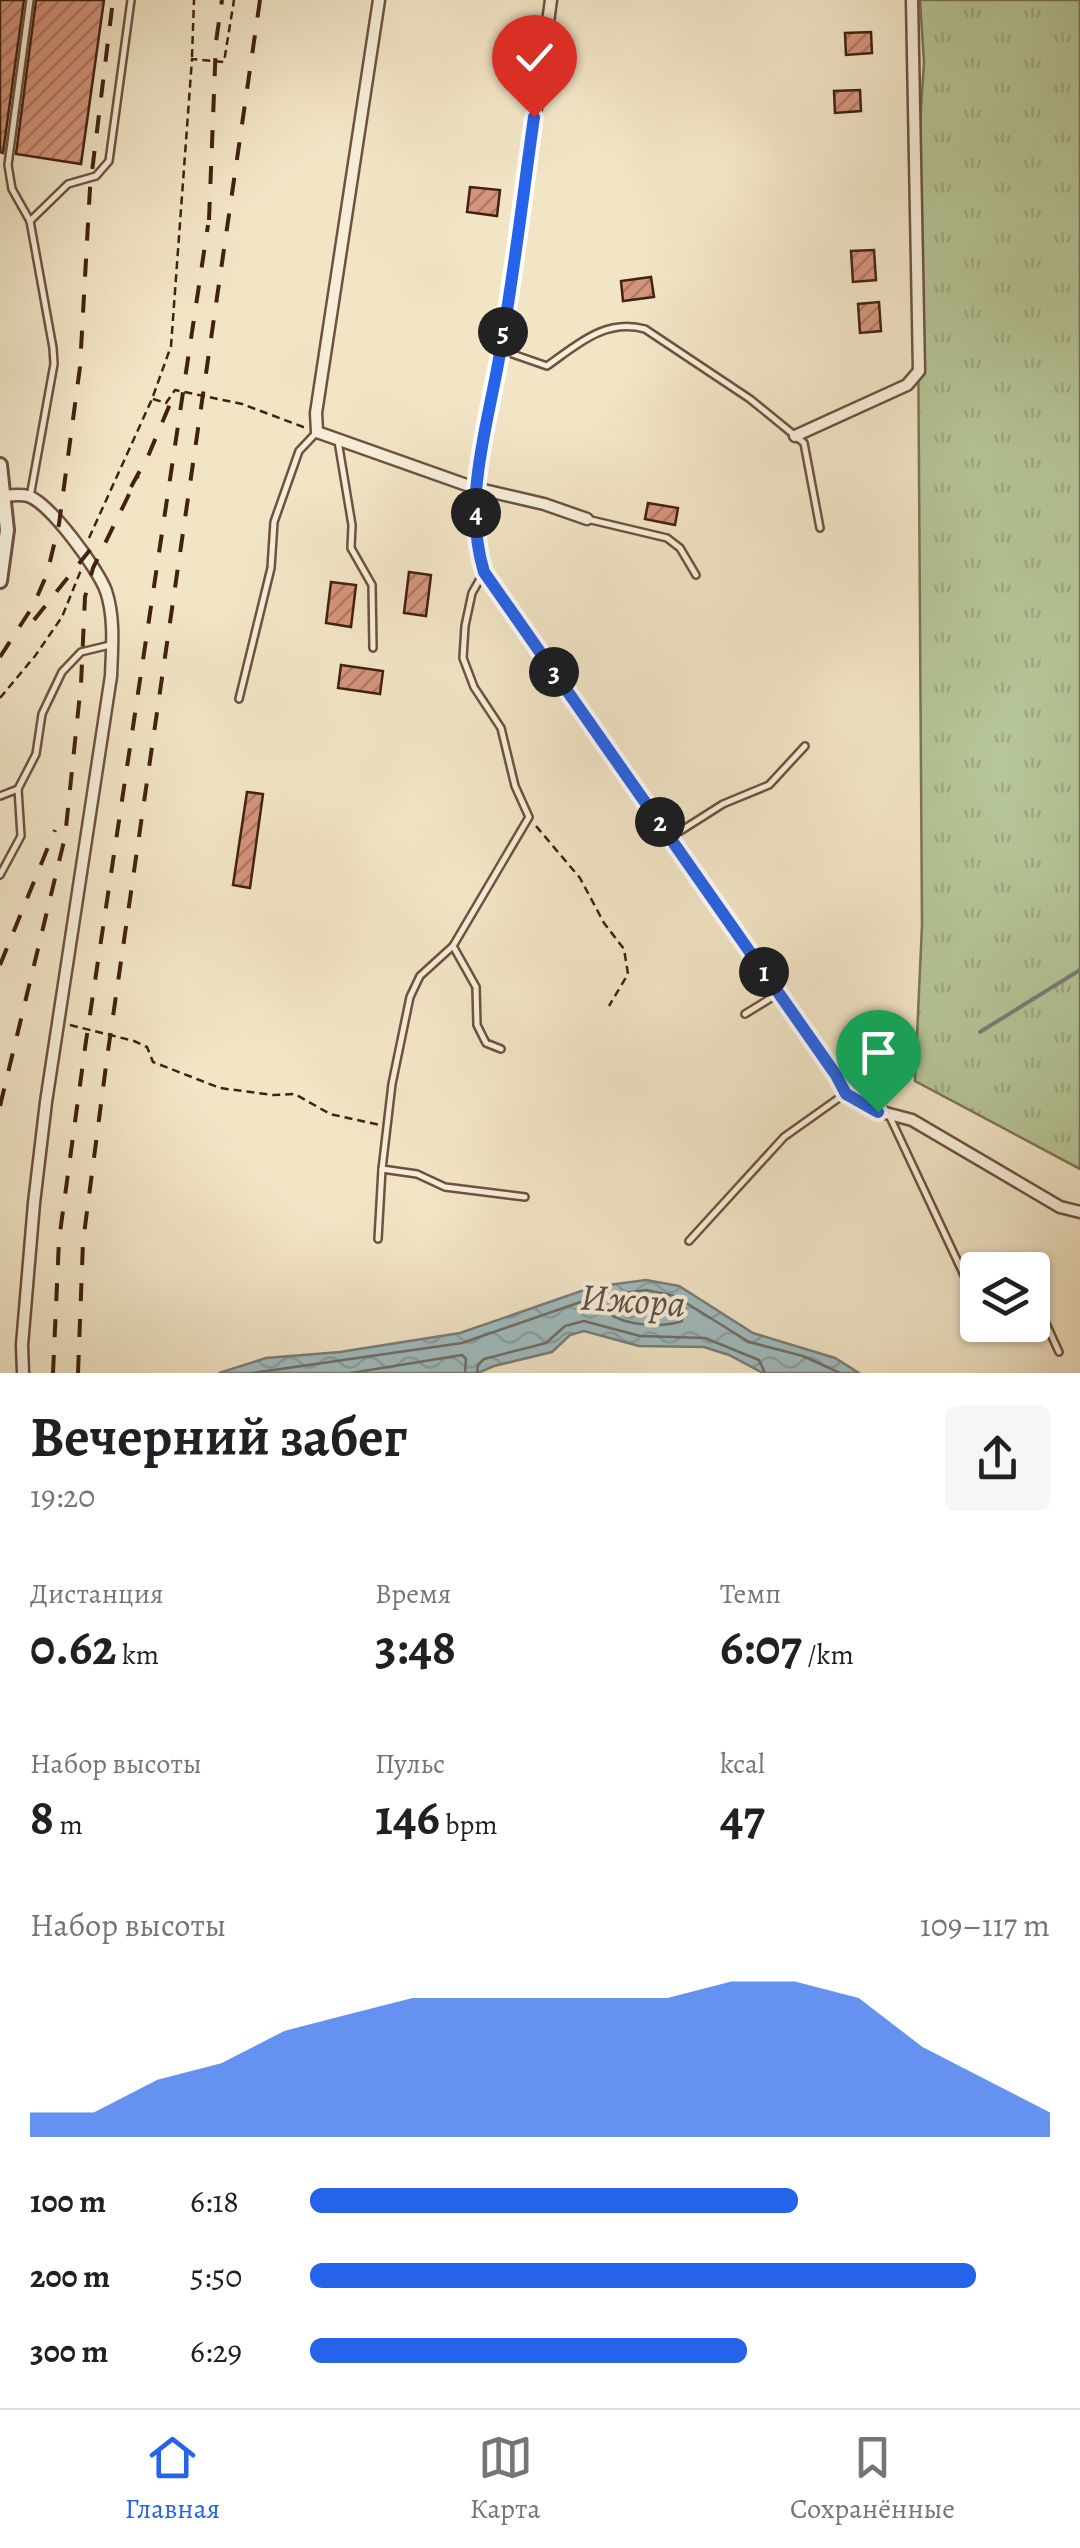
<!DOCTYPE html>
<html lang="ru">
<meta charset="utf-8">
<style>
body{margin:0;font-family:Alegreya,serif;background:#f6f6f6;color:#202124;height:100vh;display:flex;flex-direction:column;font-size:38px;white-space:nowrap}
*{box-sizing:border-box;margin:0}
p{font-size:32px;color:#757577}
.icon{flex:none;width:55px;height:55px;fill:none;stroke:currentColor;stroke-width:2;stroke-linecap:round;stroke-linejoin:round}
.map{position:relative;height:1373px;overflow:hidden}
.panel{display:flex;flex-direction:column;background:#fff;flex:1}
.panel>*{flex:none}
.fabs{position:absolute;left:960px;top:1252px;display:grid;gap:20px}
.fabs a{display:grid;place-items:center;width:90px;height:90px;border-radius:10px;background:#fff;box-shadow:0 2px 8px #0004;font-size:50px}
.pin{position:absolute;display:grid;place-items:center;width:85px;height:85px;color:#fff;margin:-102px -42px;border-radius:50% 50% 50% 0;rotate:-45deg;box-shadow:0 0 10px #0007}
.pin .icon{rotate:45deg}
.km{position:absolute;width:50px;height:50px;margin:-25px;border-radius:50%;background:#222;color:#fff;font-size:28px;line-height:50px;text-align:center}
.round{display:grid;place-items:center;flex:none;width:105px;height:105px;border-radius:10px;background:#f6f6f6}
.overview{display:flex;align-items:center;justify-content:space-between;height:170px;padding:0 30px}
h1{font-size:55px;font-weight:600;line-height:75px}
.figures{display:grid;grid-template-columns:repeat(3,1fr);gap:15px;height:170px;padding:10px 30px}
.figures div{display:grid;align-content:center}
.figures b{font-size:50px;font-weight:600}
.figures small{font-size:28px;font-weight:400}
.figures p{font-size:28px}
.chart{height:280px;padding:20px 30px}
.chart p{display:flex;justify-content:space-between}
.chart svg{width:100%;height:180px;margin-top:10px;fill:#2563eb;opacity:.7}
ul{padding:0 30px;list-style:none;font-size:32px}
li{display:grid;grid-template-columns:160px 120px 1fr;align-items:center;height:75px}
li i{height:25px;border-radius:12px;background:#2563eb}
.tab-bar{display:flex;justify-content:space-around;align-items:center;height:140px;border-top:2px solid #e0e0e0;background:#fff;font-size:28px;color:#757577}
.tab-bar a{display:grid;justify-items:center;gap:5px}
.tab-bar .selected{color:#2563eb}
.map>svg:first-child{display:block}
.grass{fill:url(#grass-tufts);stroke:#7c7455;stroke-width:2.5}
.water{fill:url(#water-waves);stroke:#7a7e7a;stroke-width:2.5}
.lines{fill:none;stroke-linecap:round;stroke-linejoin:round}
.shore{stroke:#716e68;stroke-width:2.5}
.stream{stroke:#7a7e7a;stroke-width:4}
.building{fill:url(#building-hatch);stroke:#422112;stroke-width:2.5}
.service-casing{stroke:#6e523f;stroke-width:10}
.minor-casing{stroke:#6e523f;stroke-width:15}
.tertiary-casing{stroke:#6e523f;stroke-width:18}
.path{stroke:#422112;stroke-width:2.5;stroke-dasharray:8 5;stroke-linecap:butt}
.service{stroke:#f7eeda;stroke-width:5}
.minor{stroke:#f7eeda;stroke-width:10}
.tertiary{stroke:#f7eeda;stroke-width:12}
.rail{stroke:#422112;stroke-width:4;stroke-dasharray:18 18;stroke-linecap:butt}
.route-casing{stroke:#fff;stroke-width:20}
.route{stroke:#2563eb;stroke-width:12}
.labels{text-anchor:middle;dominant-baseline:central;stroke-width:8;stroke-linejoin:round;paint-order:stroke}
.water-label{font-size:38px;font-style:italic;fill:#5e5046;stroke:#f7eeda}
</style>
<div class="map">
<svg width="1080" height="1373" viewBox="0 0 1080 1373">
<defs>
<pattern id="grass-tufts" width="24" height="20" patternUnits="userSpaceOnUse" patternTransform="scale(2.5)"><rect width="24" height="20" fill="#b6c698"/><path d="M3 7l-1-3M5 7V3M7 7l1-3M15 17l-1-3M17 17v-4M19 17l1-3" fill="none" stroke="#9eaa82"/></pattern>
<pattern id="water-waves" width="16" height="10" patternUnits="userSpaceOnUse" patternTransform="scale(2.5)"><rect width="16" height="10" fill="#a0bcbf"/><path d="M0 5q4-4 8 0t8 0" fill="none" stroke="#8ba1a3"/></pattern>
<pattern id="building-hatch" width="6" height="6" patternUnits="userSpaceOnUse" patternTransform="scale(2.5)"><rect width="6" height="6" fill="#d5947c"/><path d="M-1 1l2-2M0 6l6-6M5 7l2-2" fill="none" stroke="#ae7864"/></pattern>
</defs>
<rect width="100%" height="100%" fill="#f2e5c6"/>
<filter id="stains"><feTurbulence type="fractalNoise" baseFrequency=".002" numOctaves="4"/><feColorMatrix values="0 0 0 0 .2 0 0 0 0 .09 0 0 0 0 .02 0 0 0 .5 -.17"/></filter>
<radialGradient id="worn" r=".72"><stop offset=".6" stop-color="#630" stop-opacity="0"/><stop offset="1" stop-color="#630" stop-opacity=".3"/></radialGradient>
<path class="grass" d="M920,0H1080V1169L915,1081L922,925L917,171L924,62Z"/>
<path class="water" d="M646,1280L679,1286L753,1333L835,1358L859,1373H763L729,1355L704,1347L639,1346L584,1331L570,1335L552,1352L494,1366L478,1373H219L266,1358L340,1352L460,1333L593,1287Z"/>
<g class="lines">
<g class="shore">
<path d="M646,1302L670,1307L682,1316V1321C662,1328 626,1326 608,1313L611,1307Z"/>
<path d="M253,1373L462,1343L595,1297L646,1290L675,1296L749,1342L803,1356L840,1373"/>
<path d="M351,1373L462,1355L466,1359L465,1373"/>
<path d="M477,1373L478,1365L484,1359L546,1343L565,1326L584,1321L640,1336L705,1338L759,1360L765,1373"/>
</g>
<path class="stream" d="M980,1032L1080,970"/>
</g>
<g class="building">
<path d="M0,0H24L3,153L0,152Z"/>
<path d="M36,0H104L81,164L16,154Z"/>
<path d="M871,32L872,53L846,55L845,33Z"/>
<path d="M860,90L861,111L835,113L834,91Z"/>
<path d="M470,187L500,190L497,216L467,212Z"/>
<path d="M874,250L876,280L853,282L851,251Z"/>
<path d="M651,277L654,297L623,301L621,281Z"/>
<path d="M879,302L881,331L860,333L858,304Z"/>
<path d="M648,503L678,508L675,525L645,519Z"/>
<path d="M409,572L431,575L426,616L404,613Z"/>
<path d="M331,582L356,585L351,627L326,623Z"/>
<path d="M341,665L383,671L380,694L338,688Z"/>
<path d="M247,792L263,794L250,888L233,885Z"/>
</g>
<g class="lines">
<g class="service-casing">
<g id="service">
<path d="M30,0L8,165L12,189L30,221L53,348L54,364L30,497"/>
<path d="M30,221L68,184L96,176L109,161L131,0"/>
<path d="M501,350L547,366C577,345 605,318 645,329L750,399L804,443L820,528"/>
<path d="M338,441L352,525L351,548L372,585L373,648"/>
<path d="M587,519L667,538L680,548L696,575"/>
<path d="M484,572L472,593L465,626L463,658L474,687L501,728L515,786L529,817L453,946L476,987L477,1025L486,1043L501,1049"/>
<path d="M239,699L271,568L274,522L299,451L316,433"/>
<path d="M0,796L18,789"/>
<path d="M671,837L723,804L769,785L805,746"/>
<path d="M0,875L21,836L18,789L36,754L42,714L62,672L81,652L110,645"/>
<path d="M453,946L420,976L410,997L392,1084L382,1169L417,1174L445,1187L525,1197"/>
<path d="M745,1014L779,993"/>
<path d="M889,1115L978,1305"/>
<path d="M378,1239L382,1169"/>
<path d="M689,1241L784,1137L846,1093"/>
<path d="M1016,1259L1021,1270"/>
<path d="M1032,1294L1038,1306L1032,1308"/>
<path d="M1038,1306L1059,1352"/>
</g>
</g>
<g class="minor-casing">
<g id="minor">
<path d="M379,0L316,413L317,432L475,488L544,504L587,519"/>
<path d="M551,0C535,116 519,232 501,347C490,421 461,498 484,572L836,1075L846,1093L878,1111L912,1120L1060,1207L1080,1212"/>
<path d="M795,436L907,385L919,371L912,0"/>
<path d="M5,496C12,495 21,494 28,496C50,503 98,569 106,591C115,618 112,648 111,676L46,1102L34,1203L22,1345L23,1373"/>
</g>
</g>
<g class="tertiary-casing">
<path id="tertiary" d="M0,465L7,530L0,581"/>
</g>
<g class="path">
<path d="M192,57L194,0"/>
<path d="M153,399L166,403L175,390L242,404L306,428"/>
<path d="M89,538L152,399L171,346L192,59L224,62L234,0"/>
<path d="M0,698L35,656L62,617L81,570"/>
<path d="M536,826L580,878L604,923L624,949L628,974L609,1006"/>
<path d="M70,1025L134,1041L147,1047L153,1062L220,1088L273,1095L295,1094L330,1114L380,1125"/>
</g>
<use href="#service" class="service"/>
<use href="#minor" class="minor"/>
<use href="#tertiary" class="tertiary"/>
<g class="rail">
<path d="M209,220L216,42L222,0"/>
<path d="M131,487L149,454L175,392"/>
<path d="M34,620L93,546"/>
<path d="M0,657L33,606L47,574L59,524L80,367L90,188L113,0"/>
<path d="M0,965L55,830"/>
<path d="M0,1106L65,837L81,684L85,597L93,568L138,476"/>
<path d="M53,1373L59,1240L85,1048L208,225"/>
<path d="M78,1373L83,1242L107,1058L260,0"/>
</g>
</g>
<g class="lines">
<g class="route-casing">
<path id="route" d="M534,117C523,195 514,274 500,353C488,425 462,500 484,572L836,1075L846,1094L878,1112"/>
</g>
<use href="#route" class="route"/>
</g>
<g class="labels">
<g class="water-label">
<text transform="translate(633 1300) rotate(4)">Ижора</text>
</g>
</g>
<rect width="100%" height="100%" filter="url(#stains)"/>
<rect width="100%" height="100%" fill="url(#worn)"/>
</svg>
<div class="fabs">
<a><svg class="icon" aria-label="layers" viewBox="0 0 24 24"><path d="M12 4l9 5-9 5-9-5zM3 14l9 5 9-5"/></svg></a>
</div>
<div class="pin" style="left:878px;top:1112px;background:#1e9e55"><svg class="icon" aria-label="arrive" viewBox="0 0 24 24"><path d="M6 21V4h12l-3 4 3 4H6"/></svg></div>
<div class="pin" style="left:534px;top:117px;background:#d93025"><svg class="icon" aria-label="check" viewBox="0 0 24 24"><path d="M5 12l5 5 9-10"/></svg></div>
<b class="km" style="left:764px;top:972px">1</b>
<b class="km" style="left:660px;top:822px">2</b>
<b class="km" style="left:554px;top:672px">3</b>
<b class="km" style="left:476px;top:513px">4</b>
<b class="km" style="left:503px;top:332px">5</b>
</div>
<section class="panel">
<div class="overview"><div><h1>Вечерний забег</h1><p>19:20</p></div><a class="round"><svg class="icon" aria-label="share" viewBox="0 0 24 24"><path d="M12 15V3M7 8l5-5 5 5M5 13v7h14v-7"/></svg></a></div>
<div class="figures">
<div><p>Дистанция</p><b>0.62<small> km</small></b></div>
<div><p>Время</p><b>3:48</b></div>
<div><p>Темп</p><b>6:07<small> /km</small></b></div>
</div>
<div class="figures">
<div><p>Набор высоты</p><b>8<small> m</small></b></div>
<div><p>Пульс</p><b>146<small> bpm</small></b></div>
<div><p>kcal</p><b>47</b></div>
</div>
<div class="chart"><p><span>Набор высоты</span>109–117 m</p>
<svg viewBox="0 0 160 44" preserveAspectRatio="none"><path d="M0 44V38L10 38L20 30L30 26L40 18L50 14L60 10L70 10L80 10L90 10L100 10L110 6L120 6L130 10L140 22L150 30L160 38V44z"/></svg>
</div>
<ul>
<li><b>100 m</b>6:18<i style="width:66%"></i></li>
<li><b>200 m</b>5:50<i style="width:90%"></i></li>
<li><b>300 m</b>6:29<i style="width:59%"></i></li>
</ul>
</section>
<nav class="tab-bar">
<a class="selected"><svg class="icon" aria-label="home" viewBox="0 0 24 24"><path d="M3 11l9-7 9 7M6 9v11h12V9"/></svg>Главная</a>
<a><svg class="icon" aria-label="map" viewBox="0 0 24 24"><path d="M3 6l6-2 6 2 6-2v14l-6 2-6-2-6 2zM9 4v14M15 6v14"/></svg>Карта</a>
<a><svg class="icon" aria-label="saved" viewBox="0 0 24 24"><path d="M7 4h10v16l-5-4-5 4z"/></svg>Сохранённые</a>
</nav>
